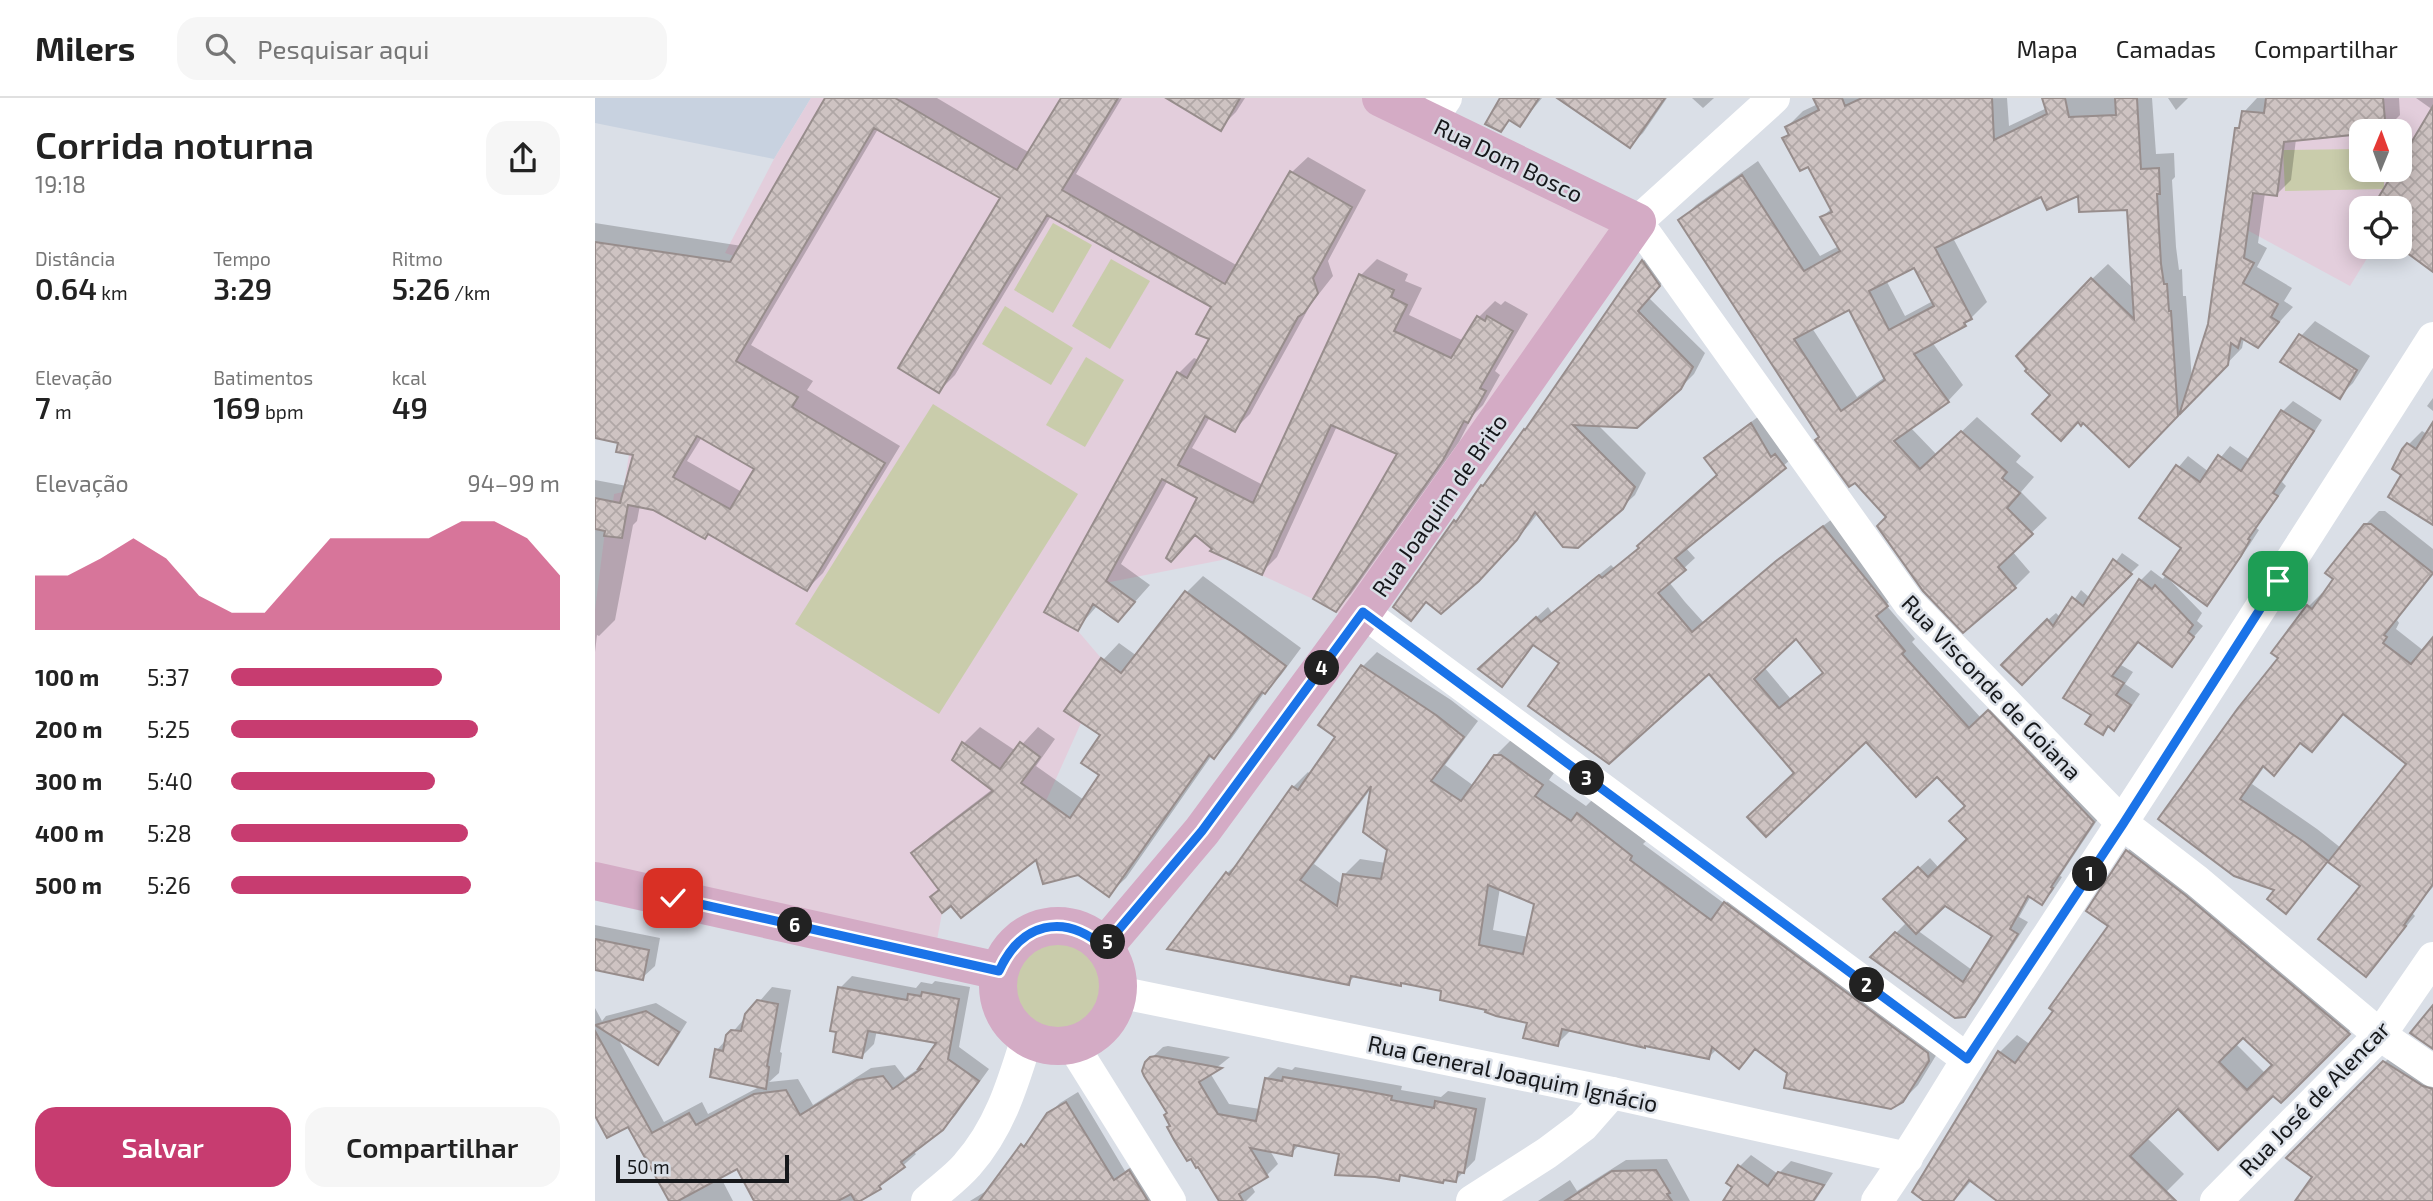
<!DOCTYPE html>
<html lang="pt">
<meta charset="utf-8">
<style>
body{margin:0;font-family:"Exo 2",sans-serif;background:#f6f6f6;color:#222;height:100vh;display:flex;flex-direction:column;font-size:26px;white-space:nowrap}
*{box-sizing:border-box;margin:0}
p{font-size:23px;color:#767676}
.icon{flex:none;width:38px;height:38px;fill:none;stroke:currentColor;stroke-width:2;stroke-linecap:round;stroke-linejoin:round}
.map{position:relative;flex:1;overflow:hidden}
.side{display:flex;flex-direction:column;background:#fff;width:595px}
.side>*{flex:none}
.needle{width:46px;rotate:1deg}
.fabs{position:absolute;left:1754px;top:21px;display:grid;gap:14px}
.fabs a{display:grid;place-items:center;width:63px;height:63px;border-radius:14px;background:#fff;box-shadow:0 4px 18px #0003;font-size:35px}
.scale{position:absolute;left:21px;bottom:18px;width:173px;box-sizing:border-box;padding-left:7px;border:4px solid #16181b;border-top:0;font-size:19px;line-height:24px;white-space:nowrap;color:#16181b;-webkit-text-stroke:5px #dadfe7;paint-order:stroke}
.pin{position:absolute;display:grid;place-items:center;width:60px;height:60px;color:#fff;margin:-30px;border-radius:14px;box-shadow:0 4px 10px #0006}
.km{position:absolute;width:35px;height:35px;margin:-18px;border-radius:50%;background:#222;color:#fff;font-size:19px;line-height:35px;text-align:center}
.round{display:grid;place-items:center;flex:none;width:74px;height:74px;border-radius:21px;background:#f6f6f6}
.head{display:flex;align-items:center;justify-content:space-between;height:119px;padding:0 35px}
h1{font-size:38px;font-weight:600;line-height:52px}
.metrics{display:grid;grid-template-columns:repeat(3,1fr);gap:10px;height:119px;padding:7px 35px}
.metrics div{display:grid;align-content:center}
.metrics b{font-size:30px;font-weight:600}
.metrics small{font-size:19px;font-weight:400}
.metrics p{font-size:19px}
.chart{height:196px;padding:14px 35px}
.chart p{display:flex;justify-content:space-between}
.chart svg{width:100%;height:126px;margin-top:7px;fill:#c73c70;opacity:.7}
.action{display:flex;gap:14px;margin-top:auto;padding:14px 35px}
.action a{flex:1;height:80px;border-radius:21px;background:#c73c70;color:#fff;font-size:28px;font-weight:600;line-height:80px;text-align:center}
.action a+a{background:#f6f6f6;color:#222}
ul{padding:0 35px;list-style:none;font-size:23px}
li{display:grid;grid-template-columns:112px 84px 1fr;align-items:center;height:52px}
li i{height:18px;border-radius:9px;background:#c73c70}
header{display:flex;align-items:center;gap:42px;box-sizing:border-box;height:98px;padding:0 35px;background:#fff;border-bottom:2px solid #e0e0e0}
header strong{font-size:33px}
nav{display:flex;gap:38px;margin-inline-start:auto;font-size:24px}
.search{width:490px;height:63px;background:#f6f6f6;display:flex;align-items:center;gap:18px;box-sizing:border-box;padding:0 24px;border-radius:21px;color:#767676;font-size:26px}
main{display:flex;flex:1;min-height:0}
.map>svg:first-child{display:block}
.built{fill:#c8d2e0}
.education{fill:#e3cedc;fill-rule:evenodd}
.green{fill:#c9ccab}
.shadow{fill:#0003;fill-rule:evenodd}
.building{fill:url(#building-cross-hatch);stroke:#978d8c;stroke-width:2;fill-rule:evenodd}
.lines{fill:none;stroke-linecap:round;stroke-linejoin:round}
.minor{stroke:#fff;stroke-width:32}
.major{stroke:#d4abc5;stroke-width:38}
.route-casing{stroke:#fff;stroke-width:14}
.route{stroke:#1a73e8;stroke-width:9}
.labels{text-anchor:middle;dominant-baseline:central;stroke-width:5;stroke-linejoin:round;paint-order:stroke}
.street-label{font-size:23px;fill:#16181b;stroke:#dadfe7}
</style>
<header>
<strong>Milers</strong>
<div class="search"><svg class="icon" aria-label="search" viewBox="0 0 24 24"><circle cx="10" cy="10" r="6"/><path d="M15 15l6 6"/></svg>Pesquisar aqui</div>
<nav><a>Mapa</a><a>Camadas</a><a>Compartilhar</a></nav>
</header>
<main>
<section class="side">
<div class="head"><div><h1>Corrida noturna</h1><p>19:18</p></div><a class="round"><svg class="icon" aria-label="share" viewBox="0 0 24 24"><path d="M12 15V3M7 8l5-5 5 5M5 13v7h14v-7"/></svg></a></div>
<div class="metrics">
<div><p>Distância</p><b>0.64<small> km</small></b></div>
<div><p>Tempo</p><b>3:29</b></div>
<div><p>Ritmo</p><b>5:26<small> /km</small></b></div>
</div>
<div class="metrics">
<div><p>Elevação</p><b>7<small> m</small></b></div>
<div><p>Batimentos</p><b>169<small> bpm</small></b></div>
<div><p>kcal</p><b>49</b></div>
</div>
<div class="chart"><p><span>Elevação</span>94–99 m</p>
<svg viewBox="0 0 160 44" preserveAspectRatio="none"><path d="M0 44V25L10 25L20 19L30 12L40 19L50 32L60 38L70 38L80 25L90 12L100 12L110 12L120 12L130 6L140 6L150 12L160 25V44z"/></svg>
</div>
<ul>
<li><b>100 m</b>5:37<i style="width:64%"></i></li>
<li><b>200 m</b>5:25<i style="width:75%"></i></li>
<li><b>300 m</b>5:40<i style="width:62%"></i></li>
<li><b>400 m</b>5:28<i style="width:72%"></i></li>
<li><b>500 m</b>5:26<i style="width:73%"></i></li>
</ul>
<div class="action"><a>Salvar</a><a>Compartilhar</a></div>
</section>
<div class="map">
<svg width="1838" height="1103" viewBox="0 0 1838 1103">
<defs>
<pattern id="building-cross-hatch" width="8" height="8" patternUnits="userSpaceOnUse" patternTransform="scale(1.75)"><rect width="8" height="8" fill="#cec3c2"/><path d="M0 0l8 8M0 8l8-8" fill="none" stroke="#b0a7a6"/></pattern>
</defs>
<rect width="100%" height="100%" fill="#dadfe7"/>
<path class="built" d="M0,0H216L179,61L0,25Z"/>
<g class="education">
<path d="M216,0H786L1042,124L760,525L718,501L632,461L510,485L483,533L506,560L526,575L486,625L451,703L396,696L316,755L344,792L335,799L347,815L339,858L0,783V512L10,433L23,440L32,407L18,404L19,396L28,394L37,338L139,158L130,155L179,61Z"/>
<path d="M1750,0H1838V54L1803,110H1766V149H1779L1755,188L1654,133L1665,35ZM1766,33H1804V72H1766Z"/>
</g>
<g class="green">
<path d="M1766,51V72H1789V91L1690,93L1688,52Z"/>
<path d="M458,125L497,147L458,215L419,192Z"/>
<path d="M516,161L555,183L515,251L477,228Z"/>
<path d="M410,208L478,250L456,287L387,246Z"/>
<path d="M491,259L529,282L490,349L451,327Z"/>
<path d="M338,306L483,396L344,616L200,526Z"/>
<circle cx="464" cy="890" r="47"/>
</g>
<g class="shadow">
<path d="M232,0H342L435,55L468,0H527L481,76L643,168L697,74L713,59L771,92L733,163L738,178L716,206L655,316L639,332L615,319L597,350L668,387L766,177L782,161L813,176L810,183L827,190L814,217L869,243L884,219L900,203L906,207L910,203L933,216L900,273L905,277L888,307L878,317L864,344L756,496L741,512L805,356L742,328L682,459L666,475L604,399L573,382L526,466L555,487L538,506L502,508L482,531L583,276L599,260L604,262L616,240L619,208L456,118L360,277L344,293L407,100L283,31L156,247L218,283L212,292L305,348L228,475L212,491L114,434L59,410L45,407L42,423L38,427L20,522L4,538L2,537L0,554V382L32,388L40,356L25,343L0,338V125L147,148ZM107,339L161,370L147,394L92,363Z"/>
<path d="M574,0H650L641,14L625,30Z"/>
<path d="M907,0H947L925,27L916,21L906,32Z"/>
<path d="M966,0H1072L1048,35L1035,47Z"/>
<path d="M1097,0H1119L1108,10Z"/>
<path d="M1224,0H1412L1414,28L1452,10L1449,0H1557L1561,56L1579,55L1580,79L1577,82L1581,149L1584,172L1587,171L1588,198H1591L1597,283L1614,226L1642,31L1647,26L1649,14L1662,0H1804L1805,17L1790,32L1701,41L1696,82L1682,96L1670,95L1663,145L1672,150L1662,169L1697,190L1689,203L1698,209L1663,248L1649,240L1647,250L1534,367L1458,297L1497,181L1513,166L1539,191L1534,110L1485,96L1447,97L1358,140L1392,204L1369,227L1337,244L1368,287L1353,303L1315,329L1342,357L1382,319L1426,358L1421,364L1439,379L1426,394L1452,420L1417,453L1435,474L1420,489L1293,419L1226,339L1085,123L1101,107L1163,63L1225,158L1244,148L1227,119L1237,110L1214,67L1189,40L1195,35L1192,29L1208,13L1223,6ZM1319,168L1338,203L1310,218L1291,182ZM1254,210L1290,279L1262,299L1217,230Z"/>
<path d="M1573,0H1593L1581,12Z"/>
<path d="M1821,0H1838V12Z"/>
<path d="M1060,151L1077,174L1054,200L1110,255L1099,276L1085,290L1002,326L1051,375L1040,397L1026,410L943,415L934,427L897,468L832,503L815,521L860,424L938,324L1048,163Z"/>
<path d="M1720,223L1775,258L1758,285L1744,299L1706,238Z"/>
<path d="M1838,300V313L1832,308Z"/>
<path d="M1698,303L1727,322L1687,384L1691,388L1661,430L1664,432L1655,446L1621,495L1611,505L1574,478L1573,480L1607,515L1602,523L1608,528L1576,566L1544,543L1526,567L1538,574L1530,586L1545,596L1529,620L1519,630L1515,627L1507,635L1498,616L1471,599L1546,482L1556,472L1568,481L1589,449L1560,397L1593,358L1614,374L1635,348L1655,362L1688,313Z"/>
<path d="M1167,316L1200,358L1090,449L1100,460L1074,484L1090,504L1109,525L1194,453L1240,419L1302,496L1291,507L1320,541L1317,544L1386,620L1404,603L1509,712L1465,778L1467,779L1457,794L1446,805L1436,798L1424,819L1433,824L1380,906L1369,917L1278,858L1312,824L1301,791L1335,760L1344,770L1374,741L1372,707L1342,676L1271,642L1201,674L1114,574L966,565L940,546L907,586L896,560L953,509L957,515L1016,467L1019,470L1045,449L1124,376L1111,360L1122,349ZM1202,539L1229,574L1195,600L1169,569ZM1349,806L1400,837L1377,872L1322,832Z"/>
<path d="M1838,327V420L1808,376L1814,346L1827,333L1832,336Z"/>
<path d="M1784,413H1790L1838,451V477L1802,522L1804,525L1801,531L1829,553L1838,542V789L1816,814L1820,818L1770,877L1768,788L1734,763L1691,813L1682,792L1566,721L1685,559L1679,554L1714,508L1727,495L1730,496L1770,427ZM1749,615L1814,666L1746,750L1722,731L1657,686L1670,668L1679,675L1707,644L1717,652Z"/>
<path d="M1527,455L1544,467L1434,577L1453,522L1461,515L1466,520L1486,492L1495,500Z"/>
<path d="M608,478L706,550L686,577L672,591L636,641L619,658L617,657L531,780L514,796L483,775L442,759L346,791L318,755L335,739L399,690L369,645L385,629L421,653L443,629L460,641L441,668L489,702L506,677L508,562L524,545L542,558L591,495Z"/>
<path d="M782,554L856,602L883,623L850,667L879,688L900,658L915,643H921L961,672L954,682L991,708L998,701L1051,743L1048,746L1130,806L1145,791L1348,946L1323,987L1307,1003L1194,974L1162,950L1144,969L1122,951L1114,959L977,931L962,946L935,923L893,910L848,891L808,883L805,887L761,877L753,885L632,775L647,761L698,689L713,674L716,677L743,639L768,568ZM778,688L794,751L791,765L765,761L750,776L748,787L719,766ZM905,790L945,807L933,839L898,832Z"/>
<path d="M1550,735L1771,917L1686,1002L1678,995L1583,1008L1551,1039L1589,1076L1564,1101L1566,1103H1404L1377,1082L1359,1103H1332L1404,955L1422,937L1436,947L1515,827L1494,812L1533,753ZM1648,937L1680,966L1671,976L1640,945Z"/>
<path d="M0,827L65,840L60,868L47,880L0,869Z"/>
<path d="M257,878L321,890L326,884L337,886L340,883L375,889L364,949L394,971L360,1018L347,1031L318,1053L321,1056L284,1089L259,1103H161L143,1069L125,1078L138,1103H76L34,1026L0,1014V910L7,923L11,918L61,905L92,924L72,956L62,965L22,939L69,1024L107,1004L113,1016L166,988L122,952L177,889L196,892L185,954L187,955L184,975L174,984L203,981L218,1007L276,970L300,967L310,980L326,969L344,944L282,932L279,946L267,958L245,890Z"/>
<path d="M573,948L635,959L615,975L634,1006L665,1011L672,980L683,969L697,972L700,969L807,988L806,992L846,999L853,993L891,1000L880,1062L860,1083L808,1076L803,1081L746,1055L705,1046L696,1056L674,1051L683,1066L672,1077L656,1087L660,1094L651,1103H625L577,1027L574,1015L551,965L568,949Z"/>
<path d="M1800,954L1838,976V1103H1702L1720,1079L1694,1060Z"/>
<path d="M483,994L530,1073L545,1063L557,1103H375L396,1090L453,1016L465,1005Z"/>
<path d="M1156,1057L1183,1076L1196,1063L1238,1075L1220,1103H1130L1140,1089L1144,1069Z"/>
<path d="M1072,1061L1095,1103H943L975,1082L982,1093L1031,1062Z"/>
</g>
<g class="building">
<path d="M230,0H300L422,72L466,0H523L467,92L630,186L695,73L757,109L718,180L723,195L709,215L703,219L640,334L610,318L583,367L658,405L764,176L799,192L796,199L812,207L799,233L856,260L882,218L890,223L892,218L918,233L885,290L891,293L873,325L869,323L848,362L741,514L718,501L802,356L736,327L667,477L615,453L617,451L600,437L576,464L571,460L602,400L567,381L511,483L540,504L523,524L498,506L483,533L449,514L582,274L592,280L614,241L601,236L616,209L452,117L344,295L303,270L405,100L279,30L141,263L203,299L197,309L290,365L212,493L113,436L110,441L58,412L33,407L27,440L9,438L10,433L0,431V400L25,405L38,357L21,354L23,345L0,340V144L135,164ZM102,338L159,371L135,411L78,379Z"/>
<path d="M571,0H645L626,33Z"/>
<path d="M905,0H944L925,29L914,22L906,34L890,26Z"/>
<path d="M962,0H1070L1035,50Z"/>
<path d="M1218,0H1247L1250,8L1267,0H1397L1399,42L1452,16L1447,0H1470L1474,19L1521,17L1520,0H1542L1546,71L1564,70L1565,96H1562L1566,166L1569,186H1572L1574,213H1576L1583,318L1534,369L1488,325L1486,328L1483,324L1466,343L1437,316L1455,297L1430,273L1432,271L1421,258L1496,180L1539,221L1532,112L1484,114L1483,98L1452,112L1446,99L1340,150L1377,221L1369,225L1371,228L1319,256L1354,304L1299,343L1325,371L1366,333L1412,374L1407,380L1425,395L1412,410L1438,436L1403,469L1421,490L1368,535L1328,493L1282,428L1291,419L1260,385L1254,389L1220,342L1224,339L1083,122L1147,77L1209,173L1245,153L1225,119L1237,114L1213,69L1205,73L1187,40L1194,37L1190,29L1224,12ZM1319,170L1339,208L1294,232L1274,193ZM1254,212L1290,282L1246,313L1199,241Z"/>
<path d="M1671,0H1788L1791,33H1766V36L1689,44L1682,98L1658,95L1649,160L1659,165L1648,185L1683,206L1676,219L1684,224L1663,250L1646,240L1643,250L1636,245L1633,267L1584,317L1613,226L1640,30H1644L1647,13L1669,15Z"/>
<path d="M1838,8V174L1804,149V110H1777L1800,72H1804V65Z"/>
<path d="M1047,162L1065,188L1043,213L1098,269L1086,291L1042,330L978,327L1040,389L1028,411L983,450L968,449L940,414L922,442L884,483L846,516L831,504L816,523L798,509L859,422L861,424L886,387L888,388L929,331L930,332Z"/>
<path d="M1704,236L1762,272L1745,301L1685,264Z"/>
<path d="M1686,312L1719,333L1678,395L1683,398L1653,441L1655,442L1646,458L1612,508L1568,476L1586,450L1544,420L1581,367L1605,384L1623,357L1646,373Z"/>
<path d="M1838,324V427L1793,399L1806,377L1797,371L1807,351L1812,345L1821,351Z"/>
<path d="M1156,325L1176,359L1180,356L1191,370L1080,460L1091,472L1063,495L1080,514L1097,534L1181,463L1228,428L1293,508L1281,518L1310,553L1307,556L1374,630L1393,612L1499,724L1456,789L1458,790L1447,807L1433,798L1415,831L1423,836L1370,919L1360,920L1275,859L1300,834L1368,884L1397,838L1350,808L1321,836L1288,801L1323,769L1333,779L1372,741L1354,723L1370,708L1342,679L1321,699L1271,644L1171,739L1152,719L1199,675L1114,576L1014,666L933,608L964,565L938,547L907,589L883,571L941,519L946,524L1004,477L1007,480L1044,450L1042,448L1122,377L1109,360ZM1201,541L1228,575L1184,610L1159,581Z"/>
<path d="M1769,426H1776L1838,475L1789,537L1792,539L1788,545L1816,566L1838,539V786L1809,827L1811,828L1771,879L1723,841L1765,788L1733,764L1811,666L1748,616L1717,654L1705,645L1679,678L1668,668L1645,701L1709,744L1733,763L1691,816L1672,801L1679,792L1639,778L1563,721L1643,610L1683,560L1676,555L1712,507L1717,511L1738,481L1730,475Z"/>
<path d="M1518,461L1537,476L1427,587L1406,567L1452,521L1458,528L1477,499L1488,508Z"/>
<path d="M1544,481L1557,491L1560,487L1598,527L1593,534L1599,539L1577,569L1543,544L1517,578L1529,585L1521,597L1536,607L1519,633L1513,628L1508,637L1490,626L1496,617L1468,600Z"/>
<path d="M590,493L691,568L670,596L667,594L619,661L614,657L514,799L483,777L448,786L441,762L366,820L356,808L347,815L335,799L344,792L316,755L398,693L357,662L367,644L405,671L425,644L445,659L426,685L475,720L504,677L486,665L505,637L469,613L506,560L526,575Z"/>
<path d="M766,567L841,617L869,639L836,683L866,703L899,657H906L948,687L940,698L976,723L982,715L1037,758L1035,762L1116,822L1129,804L1333,955L1334,963L1308,1004L1296,1011L1189,990L1192,975L1160,951L1144,971L1117,949L1114,961L1050,948V950L967,931L963,948L928,940L932,925L901,918L890,914L891,912L845,902L846,893L806,885V888L756,878L754,887L572,851L631,774L634,777L697,688L703,692L740,639L723,627ZM776,688L768,734L792,752L786,781L748,776L742,808L705,782ZM893,787L939,806L928,856L884,847Z"/>
<path d="M1531,752L1590,797L1755,936L1686,1005L1678,998L1623,1052L1583,1011L1535,1058L1581,1103H1402L1374,1082L1358,1103H1329L1317,1094L1403,953L1420,965L1458,913L1454,910L1513,828L1491,813ZM1648,940L1677,967L1652,992L1624,964Z"/>
<path d="M0,841L54,852L48,882L0,872Z"/>
<path d="M243,889L312,902L313,896L326,898L327,894L364,901L353,961L384,983L348,1032L306,1064L310,1069L284,1088L286,1091L265,1103H260L256,1096L243,1103H159L142,1071L83,1103H74L33,1029L12,1040L0,1018V933L57,1035L94,1015L101,1027L159,996L191,992L205,1017L262,982L288,978L298,991L326,971H323L341,945L273,933L267,960L238,954L241,934L235,933Z"/>
<path d="M162,902L183,906L172,968L174,969L171,991L115,979L120,951L128,953L131,937L136,932L146,933L150,916Z"/>
<path d="M1838,907V951L1815,935Z"/>
<path d="M51,913L84,934L63,967L0,927Z"/>
<path d="M561,958L627,970L604,984L623,1016L661,1023L670,980L687,983L688,979L760,991L797,998L796,1002L839,1010L840,1003L881,1011L869,1075L863,1074L861,1084L849,1082L848,1085L805,1077L804,1083L780,1079L740,1077L744,1056L699,1047L697,1058L655,1050L673,1079L644,1096L648,1103H624L603,1069L601,1070L596,1061L592,1063L579,1042L572,1029L575,1028L569,1017L572,1015L549,978L547,973L550,964L555,959Z"/>
<path d="M1788,963L1828,988L1838,991V1103H1700L1717,1079L1691,1060Z"/>
<path d="M471,1004L519,1082L534,1072L553,1103H384L426,1046L429,1049L452,1015Z"/>
<path d="M1143,1067L1173,1088L1183,1074L1229,1087L1218,1103H1128L1137,1089L1131,1085Z"/>
<path d="M1061,1072L1075,1095L1072,1096L1077,1103H970L1017,1073Z"/>
</g>
<g class="lines">
<g class="minor">
<path d="M1179,0L1042,124L1314,505L1528,726L1602,783L1785,937L1838,973"/>
<path d="M835,23L851,0"/>
<path d="M768,514L1372,961"/>
<path d="M523,894L1017,995L1312,1060"/>
<path d="M477,946L575,1103"/>
<path d="M332,1103C345,1091 361,1080 372,1067C405,1030 418,985 432,940"/>
<path d="M877,1103L952,1055L988,1028L1017,995"/>
<path d="M1282,1103C1322,1047 1355,987 1393,929C1544,701 1691,471 1838,240"/>
<path d="M1621,1103L1785,937L1838,860"/>
</g>
<g class="major">
<path d="M0,783L404,873"/>
<circle cx="463" cy="888" r="60"/>
<path d="M509,849L607,733L768,514L1042,124L786,0"/>
</g>
</g>
<g class="lines">
<g class="route-casing">
<path id="route" d="M78,800L404,873C426,825 468,814 509,849L607,733L768,514L1372,961L1528,726L1683,483"/>
</g>
<use href="#route" class="route"/>
</g>
<g class="labels">
<g class="street-label">
<text transform="translate(914 62) rotate(26)">Rua Dom Bosco</text>
<text transform="translate(844 407) rotate(-55)">Rua Joaquim de Brito</text>
<text transform="translate(1397 589) rotate(46)">Rua Visconde de Goiana</text>
<text transform="translate(918 975) rotate(12)">Rua General Joaquim Ignácio</text>
<text transform="translate(1719 1000) rotate(-46)">Rua José de Alencar</text>
</g>
</g>
</svg>
<div class="fabs">
<a><svg class="needle" viewBox="-14 -14 28 28"><path d="M0-13l5 13h-10z" fill="#e53935"/><path d="M0 13l5-13h-10z" fill="#767676"/></svg></a>
<a><svg class="icon" aria-label="locate" viewBox="0 0 24 24"><circle cx="12" cy="12" r="6"/><path d="M12 2v4M12 18v4M2 12h4M18 12h4"/></svg></a>
</div>
<div class="scale">50 m</div>
<div class="pin" style="left:1683px;top:483px;background:#1e9e55"><svg class="icon" aria-label="arrive" viewBox="0 0 24 24"><path d="M6 21V4h12l-3 4 3 4H6"/></svg></div>
<div class="pin" style="left:78px;top:800px;background:#d93025"><svg class="icon" aria-label="check" viewBox="0 0 24 24"><path d="M5 12l5 5 9-10"/></svg></div>
<b class="km" style="left:1495px;top:776px">1</b>
<b class="km" style="left:1272px;top:887px">2</b>
<b class="km" style="left:992px;top:680px">3</b>
<b class="km" style="left:727px;top:570px">4</b>
<b class="km" style="left:513px;top:844px">5</b>
<b class="km" style="left:200px;top:827px">6</b>
</div>
</main>
